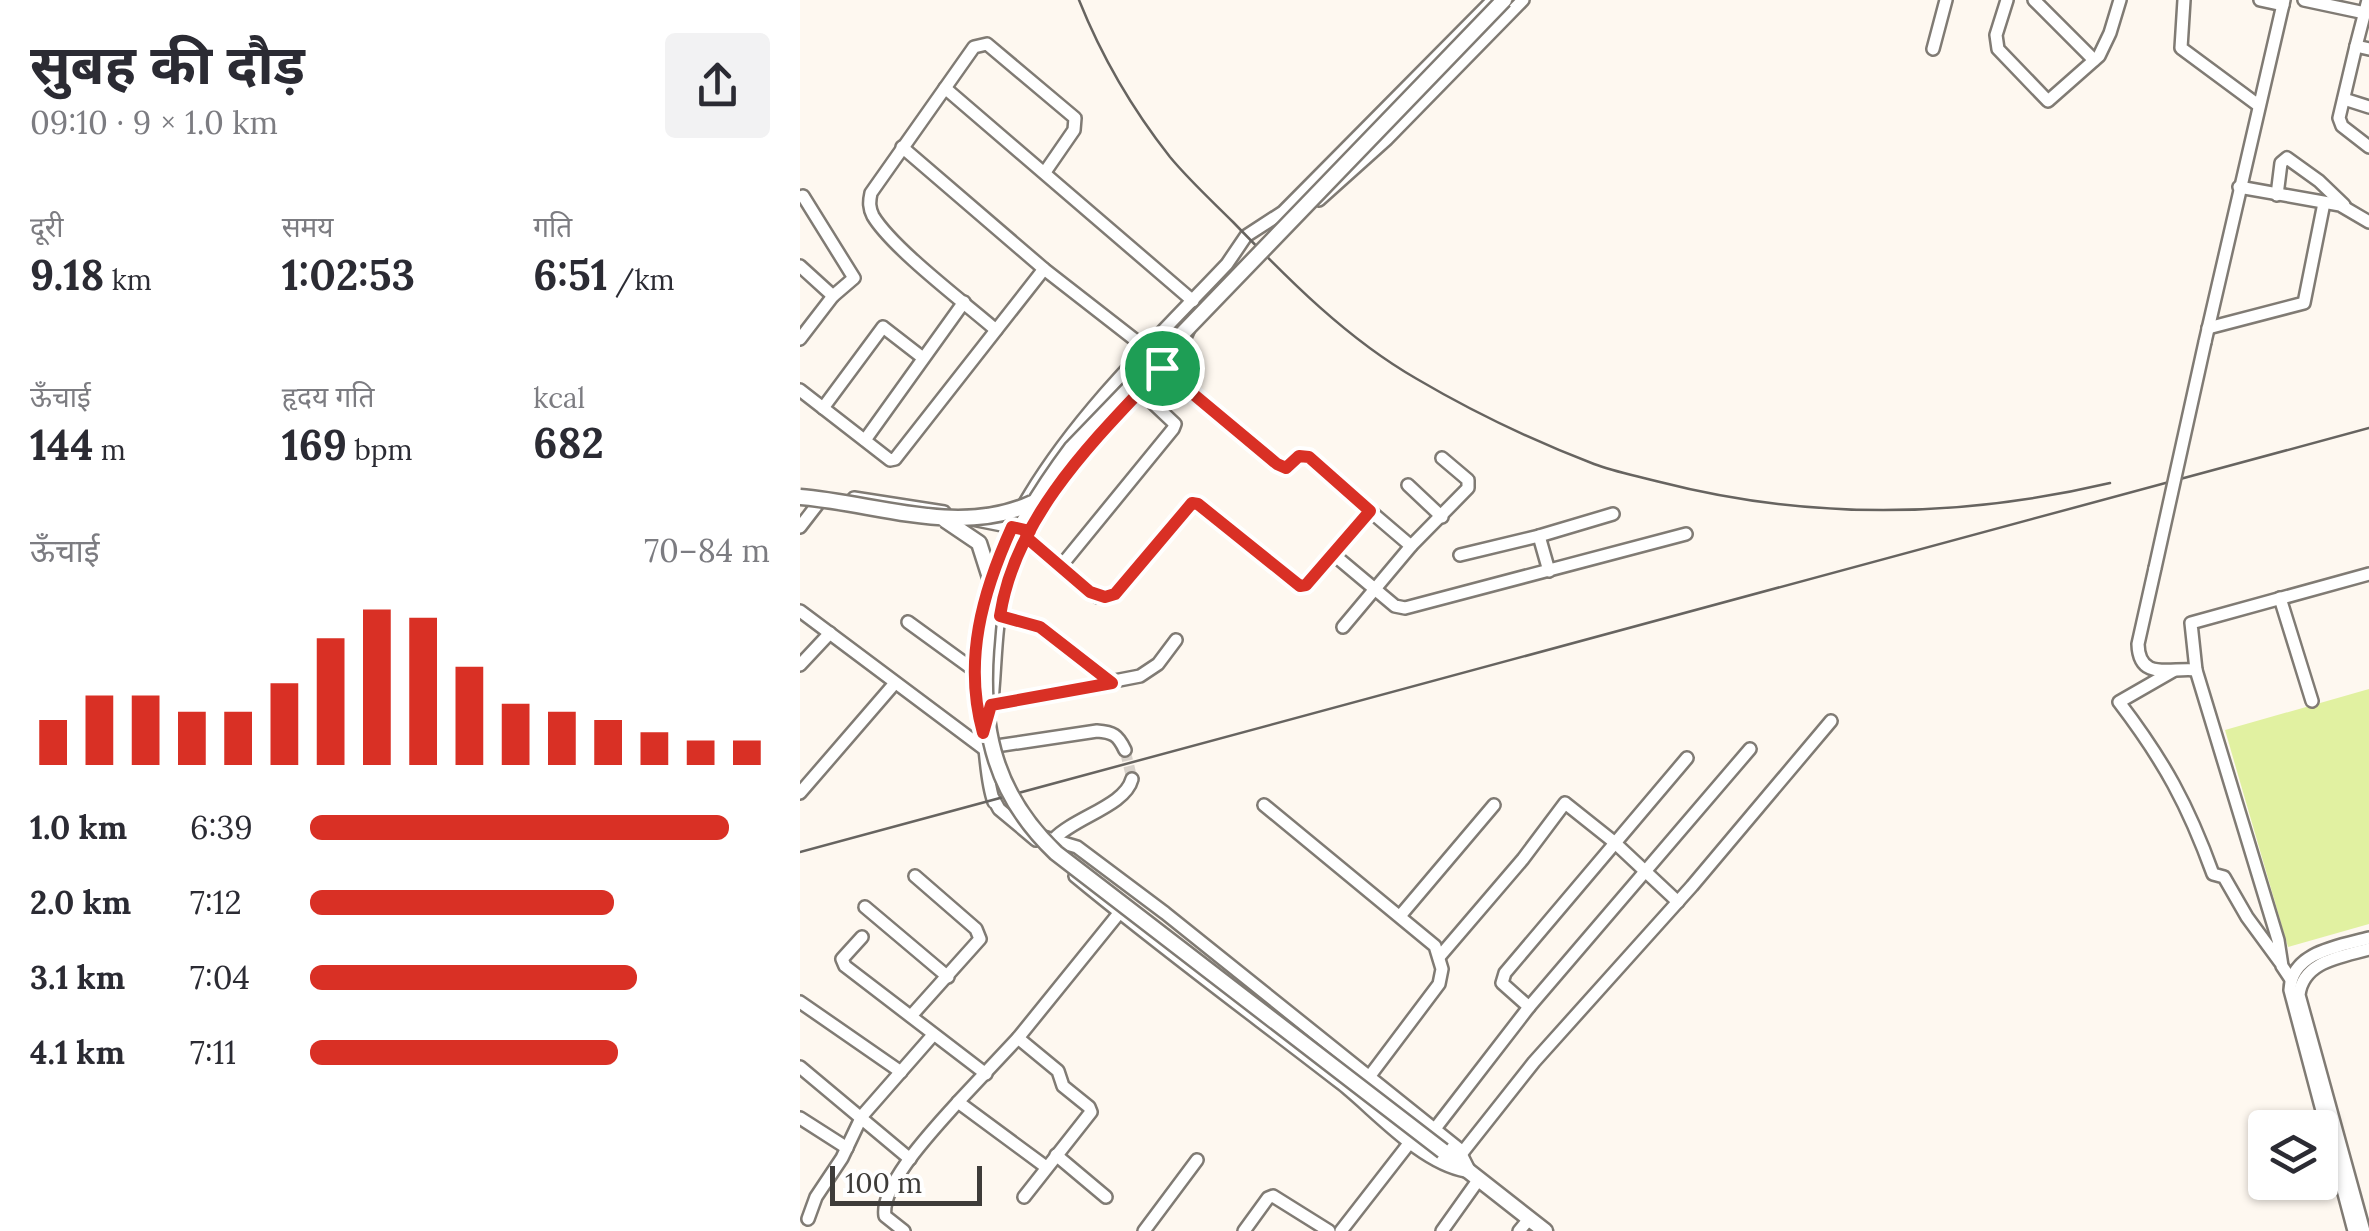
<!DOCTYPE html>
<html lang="hi">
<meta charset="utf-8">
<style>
body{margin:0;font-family:Lora,"Noto Sans Devanagari",serif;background:#f2f2f3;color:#2b2b33;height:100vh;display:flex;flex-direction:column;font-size:38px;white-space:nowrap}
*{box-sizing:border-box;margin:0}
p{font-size:32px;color:#7c7c81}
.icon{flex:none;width:55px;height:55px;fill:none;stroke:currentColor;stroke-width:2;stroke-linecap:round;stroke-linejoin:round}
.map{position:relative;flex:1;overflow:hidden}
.side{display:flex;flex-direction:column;background:#fff;width:800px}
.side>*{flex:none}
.buttons{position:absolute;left:1448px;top:1110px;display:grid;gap:20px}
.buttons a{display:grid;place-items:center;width:90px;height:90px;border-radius:10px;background:#fff;box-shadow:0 2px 8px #0004;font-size:50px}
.scale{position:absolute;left:30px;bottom:25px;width:152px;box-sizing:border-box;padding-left:10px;border:5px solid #3e3c39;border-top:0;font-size:28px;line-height:35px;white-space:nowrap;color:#3e3c39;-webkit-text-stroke:8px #fff;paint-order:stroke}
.pin{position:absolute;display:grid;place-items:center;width:85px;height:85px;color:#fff;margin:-42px;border:5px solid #fff;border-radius:50%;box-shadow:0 2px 10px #0007}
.round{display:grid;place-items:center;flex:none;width:105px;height:105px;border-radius:10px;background:#f2f2f3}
.summary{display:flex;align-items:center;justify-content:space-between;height:170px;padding:0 30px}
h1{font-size:55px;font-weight:700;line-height:75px}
.figures{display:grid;grid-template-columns:repeat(3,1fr);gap:15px;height:170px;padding:10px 30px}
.figures div{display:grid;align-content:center}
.figures b{font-size:42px;font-weight:700}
.figures small{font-size:28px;font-weight:400}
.figures p{font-size:28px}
.chart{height:280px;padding:20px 30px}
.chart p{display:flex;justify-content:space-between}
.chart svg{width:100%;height:180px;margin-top:10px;stroke:#d93025;stroke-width:6}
ul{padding:0 30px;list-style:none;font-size:32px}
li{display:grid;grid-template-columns:160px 120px 1fr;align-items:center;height:75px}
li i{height:25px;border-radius:12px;background:#d93025}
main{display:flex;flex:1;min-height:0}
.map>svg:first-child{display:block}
.green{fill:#e1f1a1}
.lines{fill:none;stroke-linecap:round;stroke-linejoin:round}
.minor-tunnel{stroke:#d8d2cb;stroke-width:11;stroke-dasharray:11 5.5;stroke-linecap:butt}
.minor-casing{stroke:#807b74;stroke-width:16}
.major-casing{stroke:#807b74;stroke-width:19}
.minor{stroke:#fff;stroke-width:11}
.major{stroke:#fff;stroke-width:14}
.rail{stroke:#676460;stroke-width:2.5}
.minor-bridge-casing{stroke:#807b74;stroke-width:16;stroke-linecap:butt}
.major-bridge-casing{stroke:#807b74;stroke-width:19;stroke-linecap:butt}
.minor-bridge{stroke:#fff;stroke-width:11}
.major-bridge{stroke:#fff;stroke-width:14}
.route-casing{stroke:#fff;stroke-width:20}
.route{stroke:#d93025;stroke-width:12}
</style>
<main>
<section class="side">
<div class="summary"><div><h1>सुबह की दौड़</h1><p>09:10 · 9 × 1.0 km</p></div><a class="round"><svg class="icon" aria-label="share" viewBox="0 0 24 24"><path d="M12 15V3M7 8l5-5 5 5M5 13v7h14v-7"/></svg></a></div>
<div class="figures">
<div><p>दूरी</p><b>9.18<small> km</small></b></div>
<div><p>समय</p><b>1:02:53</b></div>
<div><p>गति</p><b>6:51<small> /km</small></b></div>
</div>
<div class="figures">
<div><p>ऊँचाई</p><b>144<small> m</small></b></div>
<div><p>हृदय गति</p><b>169<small> bpm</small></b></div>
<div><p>kcal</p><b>682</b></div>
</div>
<div class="chart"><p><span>ऊँचाई</span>70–84 m</p>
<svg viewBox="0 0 160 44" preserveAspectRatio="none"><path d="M5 44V33M15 44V27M25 44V27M35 44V31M45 44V31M55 44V24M65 44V13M75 44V6M85 44V8M95 44V20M105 44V29M115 44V31M125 44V33M135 44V36M145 44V38M155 44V38"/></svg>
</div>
<ul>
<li><b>1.0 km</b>6:39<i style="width:91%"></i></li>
<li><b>2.0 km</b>7:12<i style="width:66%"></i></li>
<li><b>3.1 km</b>7:04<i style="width:71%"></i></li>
<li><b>4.1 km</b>7:11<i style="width:67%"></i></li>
</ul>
</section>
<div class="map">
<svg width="1569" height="1231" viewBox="0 0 1569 1231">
<rect width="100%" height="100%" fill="#fef8f0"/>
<path class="green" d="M1569,689V924L1488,947L1425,730Z"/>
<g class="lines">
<path class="minor-tunnel" d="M325,750L332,779"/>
<g class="minor-casing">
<g id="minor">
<path d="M1207,0L1196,35L1198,49L1248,101L1299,56L1310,33L1320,0"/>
<path d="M1234,0L1294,60"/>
<path d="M1384,0L1381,48L1458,105"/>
<path d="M1460,0L1483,5"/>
<path d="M1504,0L1565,13"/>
<path d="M1556,46L1568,0"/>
<path d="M1133,49L1146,0"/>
<path d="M1569,49L1556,46L1539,118L1542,126L1569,147"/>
<path d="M145,88L393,301"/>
<path d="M1544,99L1569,107"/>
<path d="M102,147L244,269L348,350"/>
<path d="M1439,187L1540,205L1569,222"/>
<path d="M1477,195L1481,163L1487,158L1519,181L1544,205"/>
<path d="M519,200L587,139L723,0"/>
<path d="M0,266L33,296"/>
<path d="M1408,328L1504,303L1524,203"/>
<path d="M196,330C165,303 93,249 73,216C69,208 69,202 71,193L174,47L187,44L275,118L274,130L245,172"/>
<path d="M0,339L33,296L54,278L3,196"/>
<path d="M1405,342L1484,0"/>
<path d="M362,368L477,464L486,468L499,456L509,457L570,511"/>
<path d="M0,390L90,460L95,459L244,269"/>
<path d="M23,408L83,327L123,358"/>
<path d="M65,440L164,302"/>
<path d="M608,485L642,517"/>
<path d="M54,498L144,512"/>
<path d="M172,519L217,528"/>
<path d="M0,527L17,505"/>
<path d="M226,537L290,592L298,597L315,594L390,504L395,503L500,586L506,585L570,511L611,546L543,627"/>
<path d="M611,546L668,488V480L642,458"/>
<path d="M533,554L595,606L605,608L886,534"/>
<path d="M660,555L739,536"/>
<path d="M261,566L373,429L375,424L340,391"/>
<path d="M1355,568L1338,644C1339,682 1371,667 1396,670"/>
<path d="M749,571L739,536L813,514"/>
<path d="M1480,598L1512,701"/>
<path d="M0,611L183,748L297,731C313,732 318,735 325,750"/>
<path d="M200,616L240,627L312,683"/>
<path d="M108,622L174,670"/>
<path d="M0,665L30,633"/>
<path d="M1373,671L1319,702C1364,761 1388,805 1413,874L1424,877L1447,917L1480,962"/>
<path d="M191,705L340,676L358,664L376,640"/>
<path d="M191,710C196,670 194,627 205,587C222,523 271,467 313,419C338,391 374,366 388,331"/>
<path d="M887,758L705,973L702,983L729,1007L950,749"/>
<path d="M0,793L95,683"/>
<path d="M464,805L635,946L642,969L639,984L569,1077"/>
<path d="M240,836L277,847L365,913L658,1148L670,1172"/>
<path d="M254,839C275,817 325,806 332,779"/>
<path d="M236,840L199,809L193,798L194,802C186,781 187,753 182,729C142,536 307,391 427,264L446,236L483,212L693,0"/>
<path d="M275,876C362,948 453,1015 542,1084C577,1112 621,1163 666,1171"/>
<path d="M65,907L148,977"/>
<path d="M600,916L694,805"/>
<path d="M62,937L42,959L45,966L186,1074"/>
<path d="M640,956L723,859L765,803L814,842L878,902"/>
<path d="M1490,978L1482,966L1478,940L1396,670L1391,623L1569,574"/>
<path d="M0,1002L101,1072"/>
<path d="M111,1016L180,939L176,929L115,876"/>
<path d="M218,1038L258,1071L263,1086L289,1107L291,1112L224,1197"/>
<path d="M0,1067L110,1159"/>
<path d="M0,1118L47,1148"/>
<path d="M634,1130L729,1007"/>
<path d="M662,1153L734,1062L892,886L1031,721"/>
<path d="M256,1155L306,1197"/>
<path d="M246,1167L158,1102L218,1038L320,912"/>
<path d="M8,1219L16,1197L42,1158L62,1116L133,1035"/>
<path d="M104,1231L85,1216C80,1184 137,1126 158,1102"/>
<path d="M344,1231L397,1160"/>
<path d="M444,1231L468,1198L473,1196L529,1231"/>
<path d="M541,1231L611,1141"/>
<path d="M642,1231L679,1179"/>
<path d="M719,1231L729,1219"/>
<path d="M1554,1231L1490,990C1491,952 1539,946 1569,938"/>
<path d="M1564,1231L1499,995C1503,961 1541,957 1569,949"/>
</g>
</g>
<g class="major-casing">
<path id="major" d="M643,1151L745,1231"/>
</g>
<use href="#minor" class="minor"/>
<use href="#major" class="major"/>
<g class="rail">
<path d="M279,0C301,55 333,110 370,157C389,180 412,201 433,222C488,279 547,339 617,379C673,412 734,441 794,464C815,472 838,476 860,482C1008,520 1161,518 1310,483"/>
<path d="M0,852L1569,428"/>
</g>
<g class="minor-bridge-casing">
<path id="minor-bridge" d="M1355,568L1405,342"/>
</g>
<g class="major-bridge-casing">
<g id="major-bridge">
<path d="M0,497C76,503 159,537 232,503"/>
<path d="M145,520L179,543L194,590"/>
<path d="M643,1151L256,853C196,796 180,731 186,650C188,630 188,608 195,589C211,537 240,491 272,448L704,0"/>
</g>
</g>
<use href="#minor-bridge" class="minor-bridge"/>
<use href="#major-bridge" class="major-bridge"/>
</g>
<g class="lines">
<g class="route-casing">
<path id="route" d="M362,368C295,439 215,516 200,616L240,627L312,683L191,705L183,733C163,661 182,593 212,527L230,531L226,537L290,592L305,597L315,594L392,503L398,504L500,586L506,585L570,511L509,457L499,456L486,468L477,464L362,368"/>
</g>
<use href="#route" class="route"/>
</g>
</svg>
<div class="buttons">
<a><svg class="icon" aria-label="layers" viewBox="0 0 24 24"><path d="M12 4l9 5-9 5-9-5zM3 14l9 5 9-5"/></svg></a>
</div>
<div class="scale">100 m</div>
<div class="pin" style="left:362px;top:368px;background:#1e9e55"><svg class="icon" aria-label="arrive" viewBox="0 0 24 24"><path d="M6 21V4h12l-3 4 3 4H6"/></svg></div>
</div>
</main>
